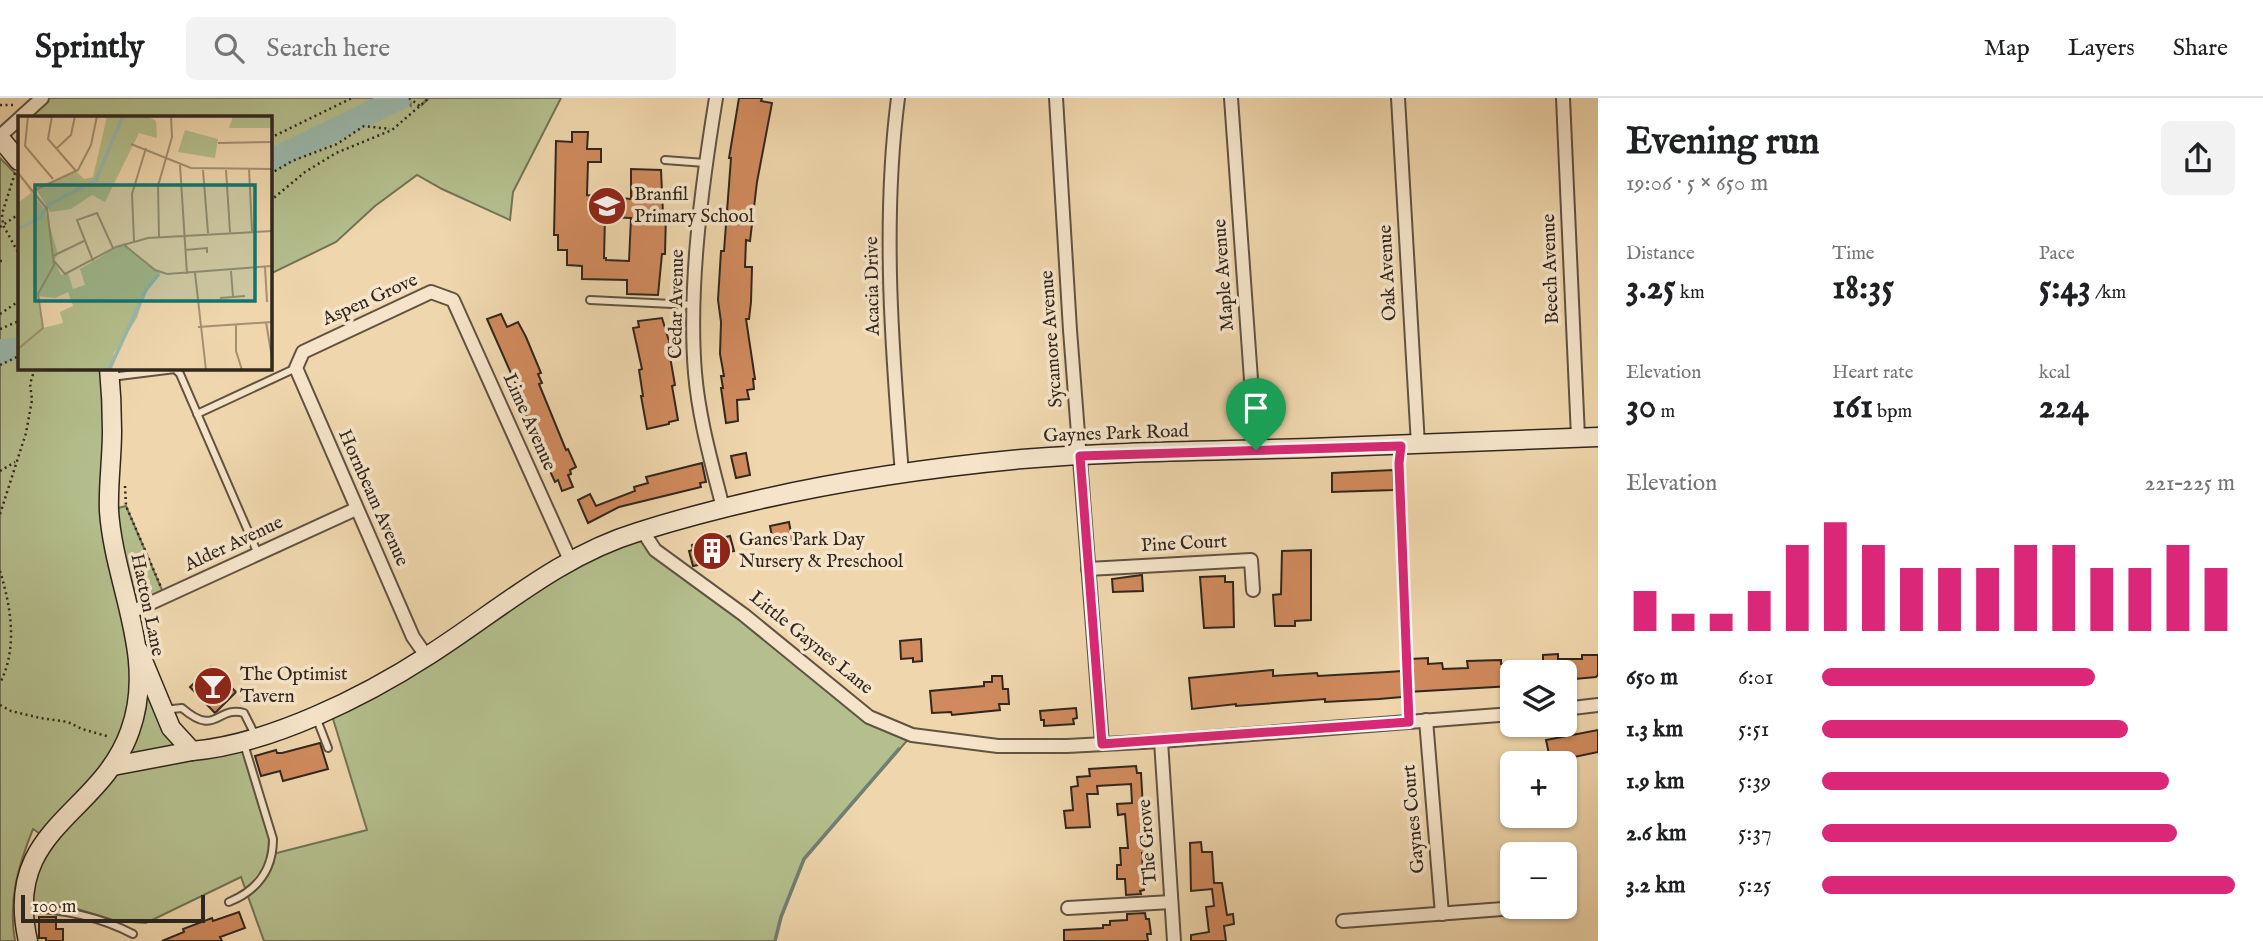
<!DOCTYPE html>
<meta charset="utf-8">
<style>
body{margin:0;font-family:"IM FELL English",serif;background:#f2f2f2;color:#202124;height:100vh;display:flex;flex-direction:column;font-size:26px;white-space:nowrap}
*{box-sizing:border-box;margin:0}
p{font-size:23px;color:#757577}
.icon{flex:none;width:38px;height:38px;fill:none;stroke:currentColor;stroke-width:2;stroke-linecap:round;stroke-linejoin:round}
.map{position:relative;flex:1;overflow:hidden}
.sheet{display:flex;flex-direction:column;background:#fff;width:665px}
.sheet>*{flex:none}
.buttons{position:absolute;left:1500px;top:562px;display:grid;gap:14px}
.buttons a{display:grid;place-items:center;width:77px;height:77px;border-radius:10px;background:#fff;box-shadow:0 2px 5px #0004;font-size:35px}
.scale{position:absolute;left:21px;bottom:18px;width:184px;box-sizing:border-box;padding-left:7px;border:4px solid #30271e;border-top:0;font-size:19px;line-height:24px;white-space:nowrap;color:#30271e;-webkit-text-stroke:5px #f5e4c9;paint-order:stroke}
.pin{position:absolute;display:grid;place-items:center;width:60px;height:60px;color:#fff;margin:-72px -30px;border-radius:50% 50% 50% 0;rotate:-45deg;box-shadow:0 0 7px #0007}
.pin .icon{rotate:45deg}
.round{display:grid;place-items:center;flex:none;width:74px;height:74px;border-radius:10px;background:#f2f2f2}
.headline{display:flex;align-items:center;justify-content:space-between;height:119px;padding:0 28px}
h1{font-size:38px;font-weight:700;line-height:52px}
.figures{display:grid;grid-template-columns:repeat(3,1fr);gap:10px;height:119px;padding:7px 28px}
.figures div{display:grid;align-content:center}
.figures b{font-size:35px;font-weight:700}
.figures small{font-size:19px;font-weight:400}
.figures p{font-size:19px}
.chart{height:196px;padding:14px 28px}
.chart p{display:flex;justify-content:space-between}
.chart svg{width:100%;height:126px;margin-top:7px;stroke:#db2777;stroke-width:6}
ul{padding:0 28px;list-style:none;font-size:23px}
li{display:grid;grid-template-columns:112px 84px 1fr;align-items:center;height:52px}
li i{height:18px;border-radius:9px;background:#db2777}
header{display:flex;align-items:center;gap:42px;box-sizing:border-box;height:98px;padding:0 35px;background:#fff;border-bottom:2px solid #e0e0e0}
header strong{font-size:33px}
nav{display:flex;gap:38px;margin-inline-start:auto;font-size:24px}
.search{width:490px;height:63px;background:#f2f2f2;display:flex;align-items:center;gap:18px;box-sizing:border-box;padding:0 24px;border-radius:10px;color:#757577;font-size:26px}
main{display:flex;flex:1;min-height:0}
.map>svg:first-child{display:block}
.green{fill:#b4bf8d;stroke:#727356;stroke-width:2}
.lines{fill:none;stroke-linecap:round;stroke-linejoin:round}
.stream{stroke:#707f74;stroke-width:3.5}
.river{stroke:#9ab9ad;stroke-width:23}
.building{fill:#d08a5d;stroke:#30271e;stroke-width:2;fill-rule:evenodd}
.lane-casing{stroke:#605342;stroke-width:10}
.street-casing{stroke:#605342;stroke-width:16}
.secondary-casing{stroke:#30271e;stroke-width:21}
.path{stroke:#30271e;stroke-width:2.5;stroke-dasharray:2 3.5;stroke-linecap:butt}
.lane{stroke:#f5e4c9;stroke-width:6}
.street{stroke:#f5e4c9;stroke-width:12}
.secondary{stroke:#f5e4c9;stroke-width:18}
.route-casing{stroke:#fff;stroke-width:14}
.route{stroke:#db2777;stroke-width:9}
.labels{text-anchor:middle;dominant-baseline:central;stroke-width:7;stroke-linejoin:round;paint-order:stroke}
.poi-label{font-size:19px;fill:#30271e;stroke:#f5e4c9;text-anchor:start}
.street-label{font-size:19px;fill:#30271e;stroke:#f5e4c9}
.inset-river{fill:none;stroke:#9ab9ad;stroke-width:3.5}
.inset-road{fill:none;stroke:#a39073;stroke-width:2}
.view{fill:#0f766e;fill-opacity:0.15;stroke:#0f766e;stroke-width:3.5}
.inset-edge{fill:none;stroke:#30271e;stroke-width:3.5}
</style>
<header>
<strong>Sprintly</strong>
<div class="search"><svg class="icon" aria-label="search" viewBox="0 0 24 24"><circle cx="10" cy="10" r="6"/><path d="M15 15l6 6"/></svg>Search here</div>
<nav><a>Map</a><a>Layers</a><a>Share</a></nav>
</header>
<main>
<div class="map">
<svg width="1598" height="843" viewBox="0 0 1598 843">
<rect width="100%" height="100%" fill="#efd6ac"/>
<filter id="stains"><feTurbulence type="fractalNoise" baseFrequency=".00286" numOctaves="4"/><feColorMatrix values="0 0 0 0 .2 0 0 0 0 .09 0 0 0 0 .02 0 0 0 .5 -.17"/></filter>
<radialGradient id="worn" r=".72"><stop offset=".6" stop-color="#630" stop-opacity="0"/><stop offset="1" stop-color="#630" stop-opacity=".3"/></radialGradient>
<g class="green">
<path d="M42,0H408L411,9L410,0H427L421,8L429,0H561L513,94L510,122L442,91L417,77L375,108L336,144L270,176V19H21Z"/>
<path d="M0,60L19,79V270H109L110,412L126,408L165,499L129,515L139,553L192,653L244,644L273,741V756L367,732L330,611L542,479L642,432L655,452L869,619L912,637L804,761L781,819L775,843H264L241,779L146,825L116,823L71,809L44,806L23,810L46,740L33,731C18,768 8,803 15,843H0Z"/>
</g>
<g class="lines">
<path class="stream" d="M775,843L781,819L804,761L899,651"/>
<g class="river">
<path d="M270,63L400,0"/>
<path d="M0,256L4,252L19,251"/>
</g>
</g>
<g class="building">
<path d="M739,0H762L761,3L772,5L757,84L750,143L746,142L745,169H752L751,204L749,221H746L755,281H753L754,291L747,292L749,301L737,302L738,323L726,325L721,290H723L721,278H724L720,256L721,224L718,202L721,153H724L731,60H729Z"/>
<path d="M572,34H588L587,51H601V64H588L587,97L631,101V71L661,72L663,115H666L665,156H662L658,197L627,196V182L582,181V168L567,167V152H558V137H554L556,43L572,44ZM605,119L631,120L629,163L606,162V160H604Z"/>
<path d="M501,216L507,229L518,224L526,239L541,275L538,276L542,285L539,286L566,352L568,351L576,369L570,372L571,376L568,377L573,389L562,393L558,382L555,384L549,371L553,370L533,322L529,324L519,299L521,298L487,221Z"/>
<path d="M662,220L672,253H669L675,287L672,288L678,322L669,324V326L647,331L641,298H643L639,272L642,271L633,230L639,229L638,223Z"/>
<path d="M746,355L750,377L736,380L731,358Z"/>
<path d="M702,365L706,384L700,385L701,389L619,409L588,425L578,402L590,396L596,408L635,393L634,389L648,385L646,379Z"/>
<path d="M1393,372L1394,392L1332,394V375Z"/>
<path d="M789,424L793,446L774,449L770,428Z"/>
<path d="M730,438L734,453L725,455L727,463L708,468V465L693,468L689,453L693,452L692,447Z"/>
<path d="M1311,452V522L1295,523V528H1275L1273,497L1281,496L1282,453Z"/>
<path d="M1142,477L1143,493L1113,494L1112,481Z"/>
<path d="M1225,478V484H1233L1234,529L1204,530L1200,479Z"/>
<path d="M921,541L922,563L913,564V560L901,561L900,543Z"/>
<path d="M1558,556V561H1582V557H1598V577L1596,579L1564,582V574H1543V557Z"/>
<path d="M1428,560V566L1442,565L1443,571L1468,570L1467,563L1501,562V566L1512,565V588L1407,594L1402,599L1379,601L1325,604V601L1236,608V606L1192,611L1189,580L1273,572V578L1317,575L1318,578L1388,574L1401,573V566L1410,565V561Z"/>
<path d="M211,569L236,594L215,615L190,589Z"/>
<path d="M992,578H1002L1003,591H1008L1009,606H999L1000,612L952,617L951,614L932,615L930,593L984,588V584H992Z"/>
<path d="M1076,610L1077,620L1073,621L1074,626L1044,628V622H1041L1040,613Z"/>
<path d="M1598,632V654L1574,659L1575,667L1564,669V665H1551L1546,642Z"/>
<path d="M320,645L328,671L283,683L280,673L261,678L255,658L276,652L277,655H282Z"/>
<path d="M1136,668L1137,675H1141L1142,692L1145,755H1142L1144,792L1140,793L1141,796L1126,797L1125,781H1117V767H1121L1120,750H1128L1125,716L1118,717L1117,706L1132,705L1131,686L1097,688L1098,696H1087L1090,729L1066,730L1064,713L1073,712L1071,689L1078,688L1077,679L1090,678L1089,671Z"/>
<path d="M1201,744L1202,754H1212L1214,785H1222L1227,817L1233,816L1234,826L1224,828L1226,843H1191V837L1209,834L1206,809L1214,808L1212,791L1191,793L1190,745Z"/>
<path d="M239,814L245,830L220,839L222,843H162L184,834L183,831L212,820L213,823Z"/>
<path d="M1145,815L1146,821H1149L1151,836H1147L1148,843H1064V832L1103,830V827H1110V823L1127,822V816Z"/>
<path d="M39,819H56V831H63V843H46V840H39Z"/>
</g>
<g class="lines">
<g class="lane-casing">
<g id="lane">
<path d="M665,62L705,65"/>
<path d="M590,202L693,207"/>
<path d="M111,279L175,271L180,276L258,456"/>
<path d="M197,316L296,270"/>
<path d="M166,616L172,611L182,610C217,640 216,607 244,615L255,637"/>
<path d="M316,619L328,650"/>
<path d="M229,804C258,792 273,772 273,741L244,646"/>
<path d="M25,810C64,811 98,818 133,836"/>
</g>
</g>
<g class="street-casing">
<g id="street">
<path d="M716,0C702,86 688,188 695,275C699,322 712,366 723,410"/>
<path d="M898,0C882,124 892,252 902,376"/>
<path d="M1056,0L1070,232L1102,646"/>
<path d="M1231,0L1256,352"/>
<path d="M1398,0L1418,347"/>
<path d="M1563,0L1578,339"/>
<path d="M21,19L42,0"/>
<path d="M0,38L19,21"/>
<path d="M642,432L655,452L744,517L869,619L912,637L998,648H1067L1161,643L1512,616"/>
<path d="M1088,471L1251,462L1253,492"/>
<path d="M129,515L356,411"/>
<path d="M427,559L413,539L296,270L303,254L431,194L453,202L570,462"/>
<path d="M1564,611L1598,607"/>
<path d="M1426,622L1442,816"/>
<path d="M1161,643L1174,843"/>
<path d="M1068,810L1171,804"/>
<path d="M1343,823L1530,809"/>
</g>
</g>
<g class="secondary-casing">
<g id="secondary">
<path d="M0,40L19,63"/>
<path d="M139,553L171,630L192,653C270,646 364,599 429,557C498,513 559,458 638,434C762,395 893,373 1022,361C1118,353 1215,353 1310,350C1406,347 1502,342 1598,339"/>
<path d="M113,668L192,653"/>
<path d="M28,843C2,730 100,718 130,633C157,559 114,487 109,413C108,387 112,360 112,333C112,312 111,291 109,270"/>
</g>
</g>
<g class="path">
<path d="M409,0L420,8"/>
<path d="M0,7H14"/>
<path d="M270,40L352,0"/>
<path d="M15,75L2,116L3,127L19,156"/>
<path d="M270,76L292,63L337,46L364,28L390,31"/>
<path d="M270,103L305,74L336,55L392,32L429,0"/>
<path d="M0,129L19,116"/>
<path d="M0,163H4"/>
<path d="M0,216L19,203"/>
<path d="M0,231L19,223"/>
<path d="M0,267L19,258"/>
<path d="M1399,362L1409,614"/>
<path d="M0,373L15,364"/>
<path d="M125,388L126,408L161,489"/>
<path d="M0,416L26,335L32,302L30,286L35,270"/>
<path d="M0,473C11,509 18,550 0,585"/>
<path d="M0,607L11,613L40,620L68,624L82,631L110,639"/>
</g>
<use href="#lane" class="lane"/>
<use href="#street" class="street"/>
<use href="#secondary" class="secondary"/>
</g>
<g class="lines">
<g class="route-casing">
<path id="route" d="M1401,348L1399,365L1409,624L1102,646L1080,358Z"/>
</g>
<use href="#route" class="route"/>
</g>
<defs>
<g id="school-disc" transform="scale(2.0125)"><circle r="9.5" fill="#8f2418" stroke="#f5e4c9"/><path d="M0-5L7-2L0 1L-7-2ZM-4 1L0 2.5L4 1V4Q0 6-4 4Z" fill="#fff"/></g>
<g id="building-disc" transform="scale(2.0125)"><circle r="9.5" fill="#8f2418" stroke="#f5e4c9"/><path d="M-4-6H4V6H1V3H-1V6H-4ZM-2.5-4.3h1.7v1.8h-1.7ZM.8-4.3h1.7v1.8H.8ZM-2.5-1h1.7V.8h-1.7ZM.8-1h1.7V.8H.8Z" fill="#fff"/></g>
<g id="bar-disc" transform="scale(2.0125)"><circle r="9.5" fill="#8f2418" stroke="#f5e4c9"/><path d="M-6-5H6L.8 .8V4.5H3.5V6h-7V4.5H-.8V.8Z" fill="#fff"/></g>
</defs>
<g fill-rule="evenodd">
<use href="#school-disc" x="607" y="108"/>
<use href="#building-disc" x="712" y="453"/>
<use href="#bar-disc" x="213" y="588"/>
</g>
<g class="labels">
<g class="poi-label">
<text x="634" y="97">Branfil<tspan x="634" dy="22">Primary School</tspan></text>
<text x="739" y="442">Ganes Park Day<tspan x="739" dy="22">Nursery &amp; Preschool</tspan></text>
<text x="240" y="577">The Optimist<tspan x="240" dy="22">Tavern</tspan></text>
</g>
<g class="street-label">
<text transform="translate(1551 171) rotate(-92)">Beech Avenue</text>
<text transform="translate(1388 175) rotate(-93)">Oak Avenue</text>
<text transform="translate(1224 177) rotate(-94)">Maple Avenue</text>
<text transform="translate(873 188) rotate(-91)">Acacia Drive</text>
<text transform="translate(370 202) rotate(-24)">Aspen Grove</text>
<text transform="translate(677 206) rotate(-89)">Cedar Avenue</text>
<text transform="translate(1052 241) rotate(-94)">Sycamore Avenue</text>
<text transform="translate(529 324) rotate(66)">Lime Avenue</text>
<text transform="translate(1116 336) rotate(-2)">Gaynes Park Road</text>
<text transform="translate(373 400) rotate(66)">Hornbeam Avenue</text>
<text transform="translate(234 446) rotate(-25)">Alder Avenue</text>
<text transform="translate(1184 446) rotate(-3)">Pine Court</text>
<text transform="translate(147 507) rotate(78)">Hacton Lane</text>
<text transform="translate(811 545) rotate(39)">Little Gaynes Lane</text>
<text transform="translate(1414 721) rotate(-95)">Gaynes Court</text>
<text transform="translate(1148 744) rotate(-94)">The Grove</text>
</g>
</g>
<g transform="translate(18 18)">
<rect width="254" height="254" fill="#efd6ac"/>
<path d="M89,0H129L138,5L139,22L121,17L87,86L74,79L53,93L32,96L18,73L58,55L66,63L75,61ZM215,0H254V12H211ZM167,14L200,23L197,42L160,36ZM5,65L27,94L40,138L36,145L43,159L50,157L55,173L67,169L62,153L105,128L142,157L128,174L119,202L96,237L94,254H0V87L13,77ZM22,170L20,180L37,182L50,176L55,190L42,196L45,207L25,212L19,180Z" fill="#b4bf8d" fill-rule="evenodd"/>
<path class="inset-river" d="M0,113L22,102L30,89L78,64L105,0M91,254L128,174L141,158"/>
<path class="inset-road" d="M10,0L7,30L35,63M34,0L30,23L58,55M200,27L254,26M113,28L173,52L254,53M39,32L53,19L57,0M162,49L169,158M231,53L234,115M185,54L190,117M208,54L212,116M0,57L29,93L36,149L20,178L25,212L0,233M17,74L60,54L73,29L79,0M141,121L140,70L154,21L153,0M116,125L114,78L128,32M105,128L137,154L149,158L254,150M167,134L189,132V137M35,140L66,125M36,145L47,158L98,131L130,122L254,115M75,145L59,104L79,97L95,132M247,151L249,186M213,155L215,181M177,157L188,254M202,182L227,180M248,206L254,242M218,208V235L224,254M180,211L254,206"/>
<path class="view" d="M17,69H237V185H17Z"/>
<rect width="254" height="254" class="inset-edge"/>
</g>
<rect width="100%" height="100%" filter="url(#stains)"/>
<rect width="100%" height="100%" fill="url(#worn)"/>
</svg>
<div class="buttons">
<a><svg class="icon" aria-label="layers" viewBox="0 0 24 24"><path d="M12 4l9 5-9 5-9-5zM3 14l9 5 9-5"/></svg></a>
<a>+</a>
<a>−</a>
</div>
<div class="scale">100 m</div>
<div class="pin" style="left:1256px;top:352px;background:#1e9e55"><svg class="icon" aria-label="arrive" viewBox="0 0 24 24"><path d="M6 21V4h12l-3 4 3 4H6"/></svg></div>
</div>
<section class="sheet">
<div class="headline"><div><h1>Evening run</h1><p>19:06 · 5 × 650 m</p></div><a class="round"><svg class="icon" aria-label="share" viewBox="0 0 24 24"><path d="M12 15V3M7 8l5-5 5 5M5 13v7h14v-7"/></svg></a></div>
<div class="figures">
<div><p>Distance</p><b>3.25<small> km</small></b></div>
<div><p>Time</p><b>18:35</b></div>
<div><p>Pace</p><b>5:43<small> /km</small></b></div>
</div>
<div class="figures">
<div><p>Elevation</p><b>30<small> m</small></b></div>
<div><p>Heart rate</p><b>161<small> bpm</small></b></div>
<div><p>kcal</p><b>224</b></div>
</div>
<div class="chart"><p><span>Elevation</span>221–225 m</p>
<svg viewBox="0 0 160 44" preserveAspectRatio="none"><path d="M5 44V30M15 44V38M25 44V38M35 44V30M45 44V14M55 44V6M65 44V14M75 44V22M85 44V22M95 44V22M105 44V14M115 44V14M125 44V22M135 44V22M145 44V14M155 44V22"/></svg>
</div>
<ul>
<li><b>650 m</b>6:01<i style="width:66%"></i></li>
<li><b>1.3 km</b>5:51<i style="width:74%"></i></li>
<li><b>1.9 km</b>5:39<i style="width:84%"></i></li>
<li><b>2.6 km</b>5:37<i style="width:86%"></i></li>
<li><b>3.2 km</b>5:25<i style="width:100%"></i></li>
</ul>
</section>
</main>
